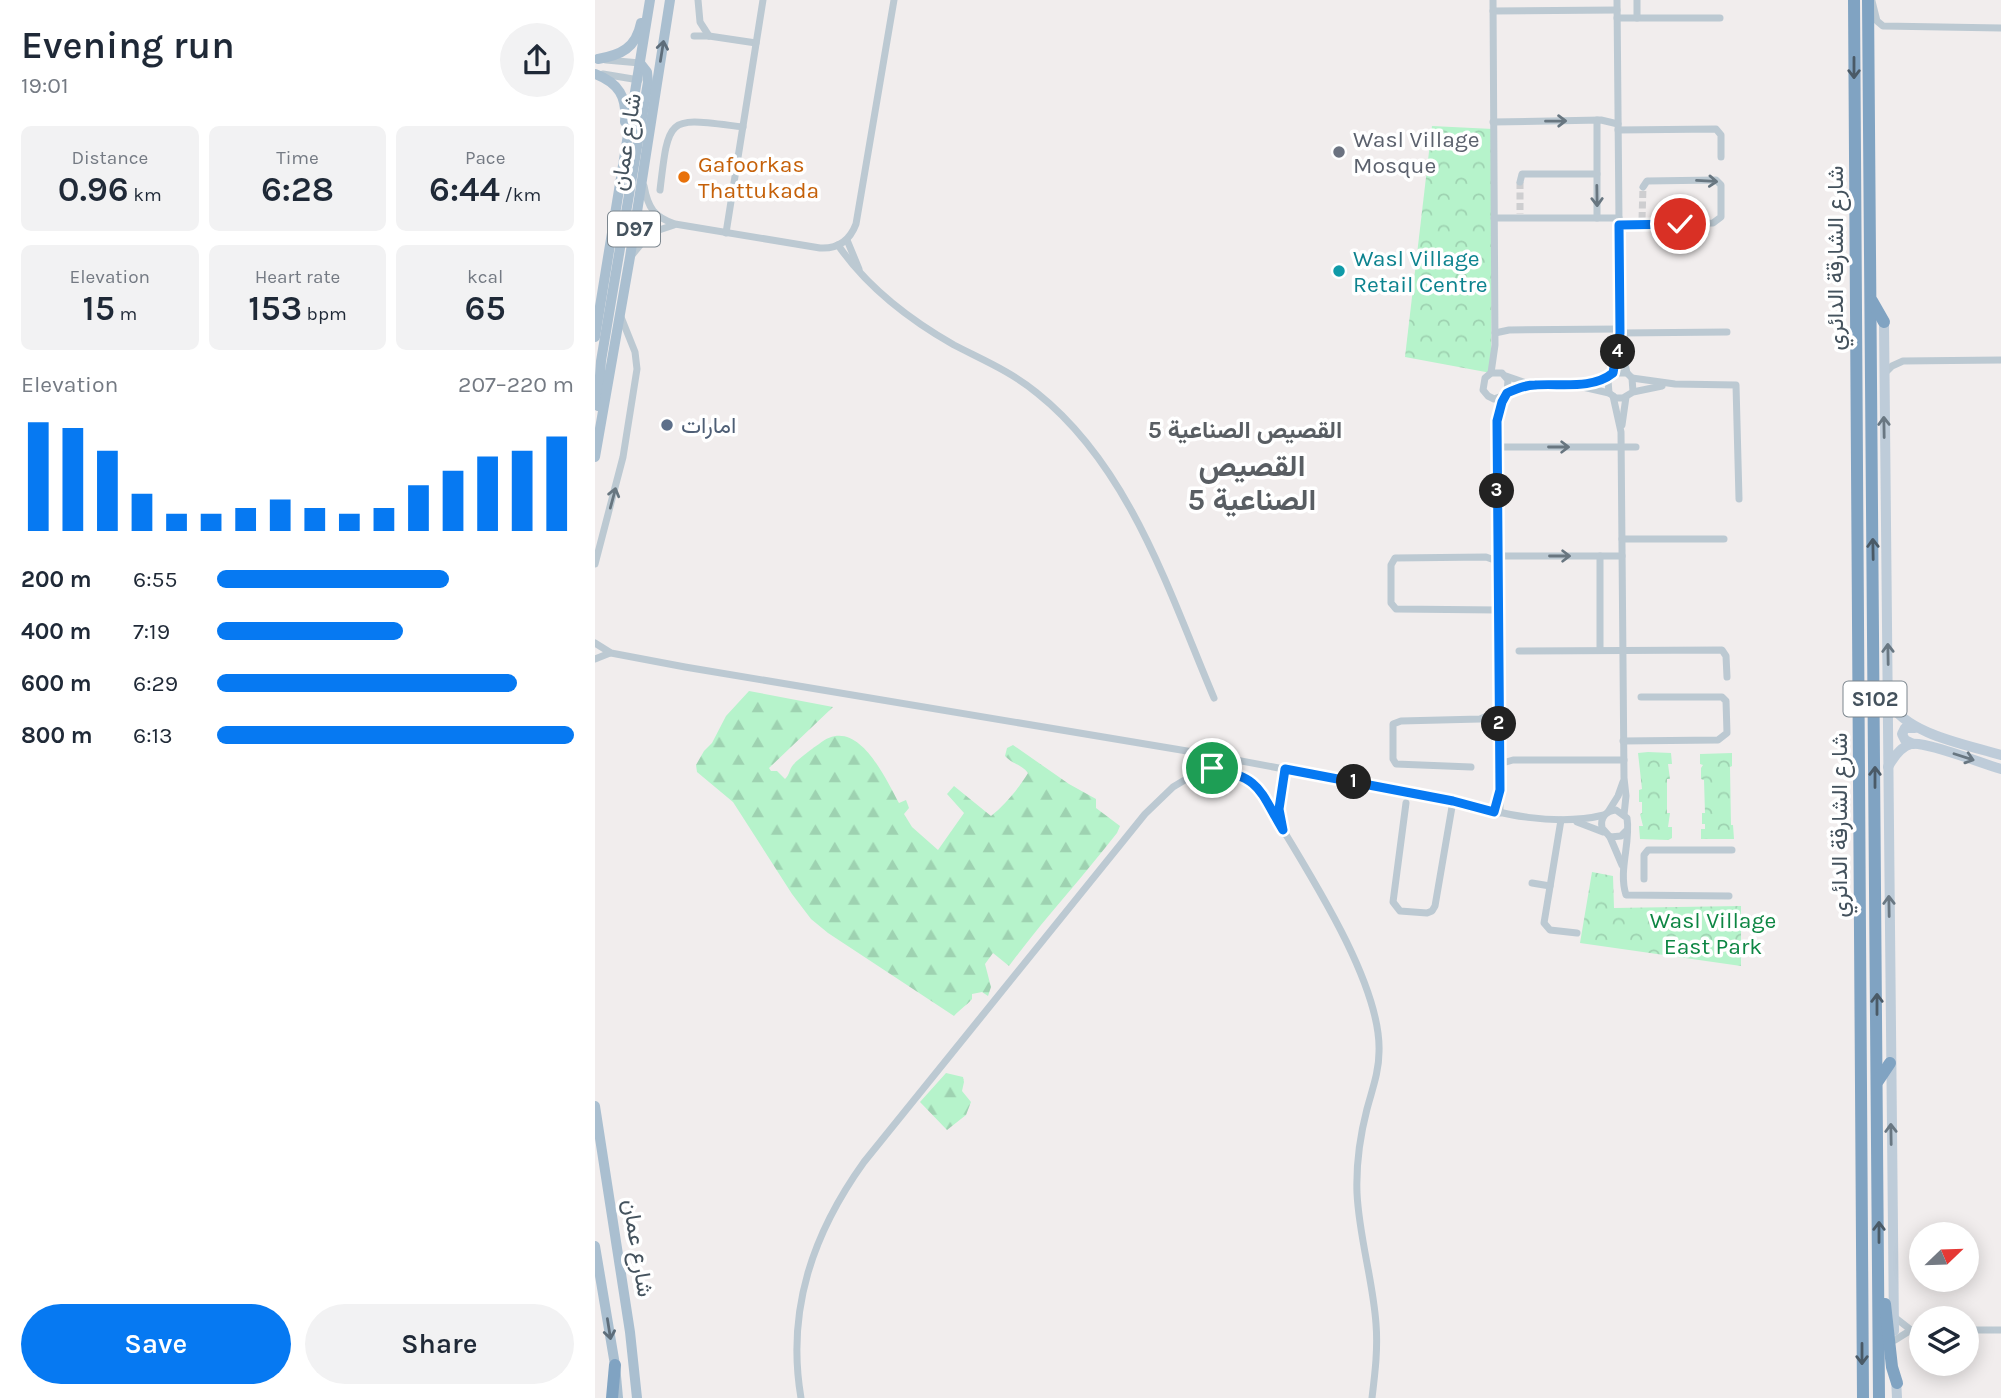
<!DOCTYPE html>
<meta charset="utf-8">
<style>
body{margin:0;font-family:Karla,Vazirmatn,sans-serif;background:#f2f2f3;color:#1f2937;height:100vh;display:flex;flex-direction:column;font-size:26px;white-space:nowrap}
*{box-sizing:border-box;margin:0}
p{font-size:23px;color:#747a83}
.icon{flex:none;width:38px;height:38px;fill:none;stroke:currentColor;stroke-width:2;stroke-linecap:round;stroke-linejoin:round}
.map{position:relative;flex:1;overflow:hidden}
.sheet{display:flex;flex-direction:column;background:#fff;width:595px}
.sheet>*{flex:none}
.needle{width:46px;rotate:67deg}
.buttons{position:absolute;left:1314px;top:1222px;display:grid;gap:14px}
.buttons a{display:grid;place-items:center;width:70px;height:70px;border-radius:50%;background:#fff;box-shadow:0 4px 18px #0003;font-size:35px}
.pin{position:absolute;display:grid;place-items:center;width:60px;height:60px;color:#fff;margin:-30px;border:4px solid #fff;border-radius:50%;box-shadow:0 2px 7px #0007}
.km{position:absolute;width:35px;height:35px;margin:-18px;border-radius:50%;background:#222;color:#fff;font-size:19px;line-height:35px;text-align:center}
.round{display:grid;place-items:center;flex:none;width:74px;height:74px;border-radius:37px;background:#f2f2f3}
.summary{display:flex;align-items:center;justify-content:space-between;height:119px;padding:0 21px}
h1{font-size:38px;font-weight:600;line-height:52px}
.stats{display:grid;grid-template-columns:repeat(3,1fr);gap:10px;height:119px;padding:7px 21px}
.stats div{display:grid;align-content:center;border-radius:10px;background:#f2f2f3;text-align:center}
.stats b{font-size:35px;font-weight:600}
.stats small{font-size:19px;font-weight:400}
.stats p{font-size:19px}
.chart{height:196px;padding:14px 21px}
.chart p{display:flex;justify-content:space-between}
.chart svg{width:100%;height:126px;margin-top:7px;stroke:#0679f2;stroke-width:6}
.primary-button{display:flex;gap:14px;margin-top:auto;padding:14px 21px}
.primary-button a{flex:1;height:80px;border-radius:42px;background:#0679f2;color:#fff;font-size:28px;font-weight:600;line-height:80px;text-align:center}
.primary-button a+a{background:#f2f2f3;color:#1f2937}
ul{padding:0 21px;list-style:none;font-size:23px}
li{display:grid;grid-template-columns:112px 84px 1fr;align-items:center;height:52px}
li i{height:18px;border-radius:9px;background:#0679f2}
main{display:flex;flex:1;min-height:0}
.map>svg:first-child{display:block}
.forest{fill:url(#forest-firs)}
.park{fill:url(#park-crowns)}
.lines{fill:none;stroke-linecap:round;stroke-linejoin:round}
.street-tunnel{stroke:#ceced0;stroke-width:7;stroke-dasharray:7 3.5;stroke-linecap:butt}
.street{stroke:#bcc9d2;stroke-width:7}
.secondary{stroke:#beccd9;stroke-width:10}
.primary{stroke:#aabfd0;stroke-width:10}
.highway{stroke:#80a3c2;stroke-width:12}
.oneway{stroke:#5e6d7a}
.oneway2{stroke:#4a5a67}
.oneway3{stroke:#687680}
.oneway4{stroke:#697782}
.route-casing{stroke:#fff;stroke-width:14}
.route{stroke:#0679f2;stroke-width:9}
.worship-dot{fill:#6b7280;stroke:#fff;stroke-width:2.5}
.food-dot{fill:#e8710a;stroke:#fff;stroke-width:2.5}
.culture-dot{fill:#0f9aa8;stroke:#fff;stroke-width:2.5}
.service-dot{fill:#5c6f8a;stroke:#fff;stroke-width:2.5}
.labels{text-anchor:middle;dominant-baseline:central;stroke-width:7;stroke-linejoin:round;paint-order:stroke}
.shield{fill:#fff;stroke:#7c868e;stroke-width:2}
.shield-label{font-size:21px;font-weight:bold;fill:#44525d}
.worship-label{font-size:23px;fill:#5b616d;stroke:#fff;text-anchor:start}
.street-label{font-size:23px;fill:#44525d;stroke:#fff}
.food-label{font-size:23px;fill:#c56008;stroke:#fff;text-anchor:start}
.culture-label{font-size:23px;fill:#0d838f;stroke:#fff;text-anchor:start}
.service-label{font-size:23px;fill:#4e5e75;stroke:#fff;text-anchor:start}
.park-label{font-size:23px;fill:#0d8643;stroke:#fff}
.neighbourhood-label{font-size:24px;font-weight:bold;fill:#595e63;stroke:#fff}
.district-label{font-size:30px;font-weight:bold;fill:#595e63;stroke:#fff}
</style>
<main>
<section class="sheet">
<div class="summary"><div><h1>Evening run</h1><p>19:01</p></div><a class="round"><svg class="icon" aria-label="share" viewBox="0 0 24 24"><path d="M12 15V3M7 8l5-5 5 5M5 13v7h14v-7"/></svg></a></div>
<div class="stats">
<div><p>Distance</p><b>0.96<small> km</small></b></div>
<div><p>Time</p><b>6:28</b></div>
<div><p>Pace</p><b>6:44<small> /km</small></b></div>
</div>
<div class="stats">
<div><p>Elevation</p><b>15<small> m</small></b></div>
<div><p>Heart rate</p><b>153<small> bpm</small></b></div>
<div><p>kcal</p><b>65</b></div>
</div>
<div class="chart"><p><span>Elevation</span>207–220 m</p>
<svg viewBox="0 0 160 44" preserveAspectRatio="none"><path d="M5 44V6M15 44V8M25 44V16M35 44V31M45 44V38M55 44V38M65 44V36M75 44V33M85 44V36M95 44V38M105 44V36M115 44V28M125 44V23M135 44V18M145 44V16M155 44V11"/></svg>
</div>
<ul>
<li><b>200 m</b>6:55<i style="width:65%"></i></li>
<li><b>400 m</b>7:19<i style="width:52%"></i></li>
<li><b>600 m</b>6:29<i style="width:84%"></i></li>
<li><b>800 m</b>6:13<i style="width:100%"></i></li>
</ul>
<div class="primary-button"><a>Save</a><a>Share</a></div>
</section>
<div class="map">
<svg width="1406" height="1398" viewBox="0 0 1406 1398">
<defs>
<pattern id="forest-firs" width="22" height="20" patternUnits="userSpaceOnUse" patternTransform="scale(1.75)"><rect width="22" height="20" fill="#b6f3cb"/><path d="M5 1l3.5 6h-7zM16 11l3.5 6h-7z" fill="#9ed2b1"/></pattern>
<pattern id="park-crowns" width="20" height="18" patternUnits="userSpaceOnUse" patternTransform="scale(1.75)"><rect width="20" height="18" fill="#b6f3cb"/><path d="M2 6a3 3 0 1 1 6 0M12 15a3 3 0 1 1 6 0" fill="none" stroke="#9ed2b1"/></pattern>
</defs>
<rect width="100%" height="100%" fill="#f1eded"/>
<g class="forest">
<path d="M154,691L238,707L174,768L176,771H182L190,779C195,774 194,770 198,765C201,761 219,747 224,744C262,713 290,778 304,803L311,800L314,808L309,814L317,827L343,850L369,813L352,794L359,786L396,816C410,805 424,788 433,773C426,764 417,764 410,756L412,748L418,745L474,784L501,799V808L525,826L522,833C487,878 448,920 414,966L398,953L390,964L396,987L393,996L387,992L377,994V999C371,1006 365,1009 359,1016L233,933L216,919L197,894L138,802L102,772L101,765L109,751L117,743L131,716Z"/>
<path d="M351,1073L368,1077L369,1082L367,1091L376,1102L371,1115L352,1130L325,1102Z"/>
</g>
<g class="park">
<path d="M837,126L898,129L896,373L810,357Z"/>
<path d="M1053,752L1076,753L1077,764H1073L1075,779H1072V813H1075L1073,827H1077V838L1073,840L1045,839L1044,826H1048L1045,814L1047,813V802H1044V790L1047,789L1043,753Z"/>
<path d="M1137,753V766L1135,767L1136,825H1138L1139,839H1106V829H1110V824H1107V813H1110L1109,780L1106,779V768L1108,765L1105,764V754Z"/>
<path d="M997,872L1018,876L1019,908L1146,906V966L985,943Z"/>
</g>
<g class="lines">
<g class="street-tunnel">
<path d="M925,182V214"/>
<path d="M1047,219L1048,187"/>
</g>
<g class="street">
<path d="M103,0L105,22L114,36"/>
<path d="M1277,1L1282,21L1288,26L1406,28"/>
<path d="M898,11L1022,10"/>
<path d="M1022,18H1125"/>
<path d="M1042,18V0"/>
<path d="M99,36H114L161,43"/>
<path d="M11,60L45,63"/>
<path d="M8,74L44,80"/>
<path d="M898,122L1006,120L1023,124"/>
<path d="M1023,130L1121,129L1126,135V157"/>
<path d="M925,182L927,174H1002"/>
<path d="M49,186C53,208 59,217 80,224L225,248C243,249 255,240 261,224L299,0"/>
<path d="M65,190C74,113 73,118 148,127"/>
<path d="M899,218H1024"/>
<path d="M1002,218V120"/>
<path d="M1024,225L1118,223L1126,217V185L1121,180L1052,181L1048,187"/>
<path d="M131,233L168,0"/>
<path d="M252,240L264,269"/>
<path d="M243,245C272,287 315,320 359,345C388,360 417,372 442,393C535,467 574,592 619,698"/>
<path d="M37,255L55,233L79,225"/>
<path d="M900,333L914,330L1025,329"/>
<path d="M1025,333L1132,332"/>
<path d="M1026,346L1032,373"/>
<path d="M896,373L900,345L898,0"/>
<path d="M1018,373L1025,333L1022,0"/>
<path d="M1289,374L1297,366L1308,361L1406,360"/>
<path d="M911,376L937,385H979L1014,393"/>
<path d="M1037,378L1080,384L1141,385L1144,499"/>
<path d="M989,384L1015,376"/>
<path d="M1038,392L1037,378L1032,373H1018L1013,380L1014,393L1021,398H1028L1038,392L1067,386"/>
<path d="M912,393L913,380L907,373H896L890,378L888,390L893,396L899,399L937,385"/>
<path d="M1018,396L1026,432L1029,778L1031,796L1029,815"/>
<path d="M1027,425L1031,397"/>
<path d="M902,447H1041"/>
<path d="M1027,539H1129"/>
<path d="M902,556H1027"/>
<path d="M1005,556V650"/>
<path d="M902,561L891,557L800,558L796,565V603L801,609L903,610"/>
<path d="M0,564L28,457L42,369L40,352L26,317"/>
<path d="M0,643L16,653L90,667L604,753L858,801C906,814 960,827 1009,815"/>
<path d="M924,651L1127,650L1131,656L1132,677"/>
<path d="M0,659L15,653"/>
<path d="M1028,741L1123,740L1132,733L1131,701L1127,697H1046"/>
<path d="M904,764L918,760H1029"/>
<path d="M876,767L801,764L798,759V724L806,721L885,719L904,711"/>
<path d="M811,803L798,902L805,911L832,913L837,911L840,906L858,801"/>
<path d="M1013,812L1023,796L1028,782"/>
<path d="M905,813L902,421L910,396"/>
<path d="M966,820L949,923L955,930L982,933"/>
<path d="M686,822L685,800L690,769"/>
<path d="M982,822L1008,832"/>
<path d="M1031,831L1026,836L1015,837L1007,828C1005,817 1011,811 1021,810L1032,818C1036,843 1023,870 1031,895L1134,896"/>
<path d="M1015,837L1027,865"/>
<path d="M1049,879V855L1053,850H1137"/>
<path d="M937,883L955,886"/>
<path d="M1298,1316L1316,1330"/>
<path d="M1372,1330H1406"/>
<path d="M1300,1340L1316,1330H1326"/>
<path d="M206,1398C191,1310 218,1233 269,1162L550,814L578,787L608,769L617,768L648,775L664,790C702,855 787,979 784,1052C784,1072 777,1090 772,1109C765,1136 761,1165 762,1193C764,1237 778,1280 781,1324C783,1349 780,1373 777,1398"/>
</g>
<g class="secondary">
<path d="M1289,322L1299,1331"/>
<path d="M1293,701C1313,735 1370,744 1406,755"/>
<path d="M1318,744L1310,740L1307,734L1310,728H1320"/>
<path d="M1293,767C1298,758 1305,747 1316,744C1331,741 1388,764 1406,769"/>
<path d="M1301,1378L1302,1398"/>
</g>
<g class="primary">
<path d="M3,59C26,55 41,48 46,23"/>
<path d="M0,74C24,83 32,97 30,122"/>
<path d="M0,337L55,0"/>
<path d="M3,406L6,361L53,82L52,72L45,63"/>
<path d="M0,457L35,257L75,0"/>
<path d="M0,1106L35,1332L42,1398"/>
<path d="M0,1246L20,1365L23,1398"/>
</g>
<g class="highway">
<path d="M1259,0L1268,1398"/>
<path d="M1273,0L1284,1398"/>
<path d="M1277,301L1289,322"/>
<path d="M1283,1081L1295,1063"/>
<path d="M1290,1304L1297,1367L1302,1383"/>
<path d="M17,1398L20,1365"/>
</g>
</g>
<defs><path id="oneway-shaft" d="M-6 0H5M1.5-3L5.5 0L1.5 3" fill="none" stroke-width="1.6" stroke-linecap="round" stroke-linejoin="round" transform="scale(1.75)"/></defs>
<g class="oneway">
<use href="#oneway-shaft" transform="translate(67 51) rotate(-81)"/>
<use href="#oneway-shaft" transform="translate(14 1329) rotate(81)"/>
</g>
<g class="oneway2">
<use href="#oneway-shaft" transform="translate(1259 68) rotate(90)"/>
<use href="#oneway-shaft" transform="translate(1278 549) rotate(-91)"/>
<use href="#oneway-shaft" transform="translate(1280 777) rotate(-90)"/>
<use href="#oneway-shaft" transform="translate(1282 1004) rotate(-90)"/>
<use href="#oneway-shaft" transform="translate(1284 1232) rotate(-90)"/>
<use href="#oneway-shaft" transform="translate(1267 1354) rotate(90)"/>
</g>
<g class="oneway3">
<use href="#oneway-shaft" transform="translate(961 121) rotate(-1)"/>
<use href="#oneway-shaft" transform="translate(1112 181) rotate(3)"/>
<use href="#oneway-shaft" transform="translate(1002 196) rotate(89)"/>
<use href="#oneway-shaft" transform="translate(964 447)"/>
<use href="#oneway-shaft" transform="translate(18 498) rotate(-75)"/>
<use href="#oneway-shaft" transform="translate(965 556)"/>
</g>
<g class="oneway4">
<use href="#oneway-shaft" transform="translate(1289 427) rotate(-91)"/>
<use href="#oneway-shaft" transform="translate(1293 654) rotate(-91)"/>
<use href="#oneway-shaft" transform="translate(1369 757) rotate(18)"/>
<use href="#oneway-shaft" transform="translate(1294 906) rotate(-91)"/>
<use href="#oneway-shaft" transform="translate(1296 1134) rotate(-91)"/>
</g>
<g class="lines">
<g class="route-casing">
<path id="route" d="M617,768C667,778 664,790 688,830L684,809L690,769L858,801L899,812L905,790L902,421L907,402L912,393C921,389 930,385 940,385C965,383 997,390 1018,373L1025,333L1024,225L1085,224"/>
</g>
<use href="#route" class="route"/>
</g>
<circle class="worship-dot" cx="744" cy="152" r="7"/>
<circle class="food-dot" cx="89" cy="177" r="7"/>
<circle class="culture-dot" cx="744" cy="271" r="7"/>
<circle class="service-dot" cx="72" cy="425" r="7"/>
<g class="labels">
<g class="shield">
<rect x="13" y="211.5" width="52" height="35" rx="5"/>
<rect x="1248.5" y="681.5" width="63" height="35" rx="5"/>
</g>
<g class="shield-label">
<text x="39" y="229">D97</text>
<text x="1280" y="699">S102</text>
</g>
<g class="worship-label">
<text x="758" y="139">Wasl Village<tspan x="758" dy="26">Mosque</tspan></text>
</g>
<g class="street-label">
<text transform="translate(31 142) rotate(-81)">شارع عمان</text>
<text transform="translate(1240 258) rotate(-90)">شارع الشارقة الدائري</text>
<text transform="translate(1244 825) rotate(-90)">شارع الشارقة الدائري</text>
<text transform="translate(43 1248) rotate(81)">شارع عمان</text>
</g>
<g class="food-label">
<text x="103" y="164">Gafoorkas<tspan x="103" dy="26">Thattukada</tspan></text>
</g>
<g class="culture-label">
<text x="758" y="258">Wasl Village<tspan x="758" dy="26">Retail Centre</tspan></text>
</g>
<g class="service-label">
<text x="86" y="425">امارات</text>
</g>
<g class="park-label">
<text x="1118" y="920">Wasl Village<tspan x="1118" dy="26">East Park</tspan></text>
</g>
<g class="neighbourhood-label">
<text x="650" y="430">القصيص الصناعية 5</text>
</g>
<g class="district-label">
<text x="657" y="466">القصيص<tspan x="657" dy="34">الصناعية 5</tspan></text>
</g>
</g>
</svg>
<div class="buttons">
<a><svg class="needle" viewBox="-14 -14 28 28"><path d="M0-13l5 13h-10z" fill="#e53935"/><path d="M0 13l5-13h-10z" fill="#747a83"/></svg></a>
<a><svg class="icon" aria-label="layers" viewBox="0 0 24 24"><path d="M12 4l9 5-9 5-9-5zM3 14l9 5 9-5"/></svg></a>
</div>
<div class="pin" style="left:617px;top:768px;background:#1e9e55"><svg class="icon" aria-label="arrive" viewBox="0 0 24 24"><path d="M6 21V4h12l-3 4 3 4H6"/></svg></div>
<div class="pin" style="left:1085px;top:224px;background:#d93025"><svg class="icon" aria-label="check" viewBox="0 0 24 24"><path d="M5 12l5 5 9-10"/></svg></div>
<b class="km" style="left:759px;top:782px">1</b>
<b class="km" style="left:904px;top:724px">2</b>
<b class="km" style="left:902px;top:491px">3</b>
<b class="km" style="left:1023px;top:352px">4</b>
</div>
</main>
